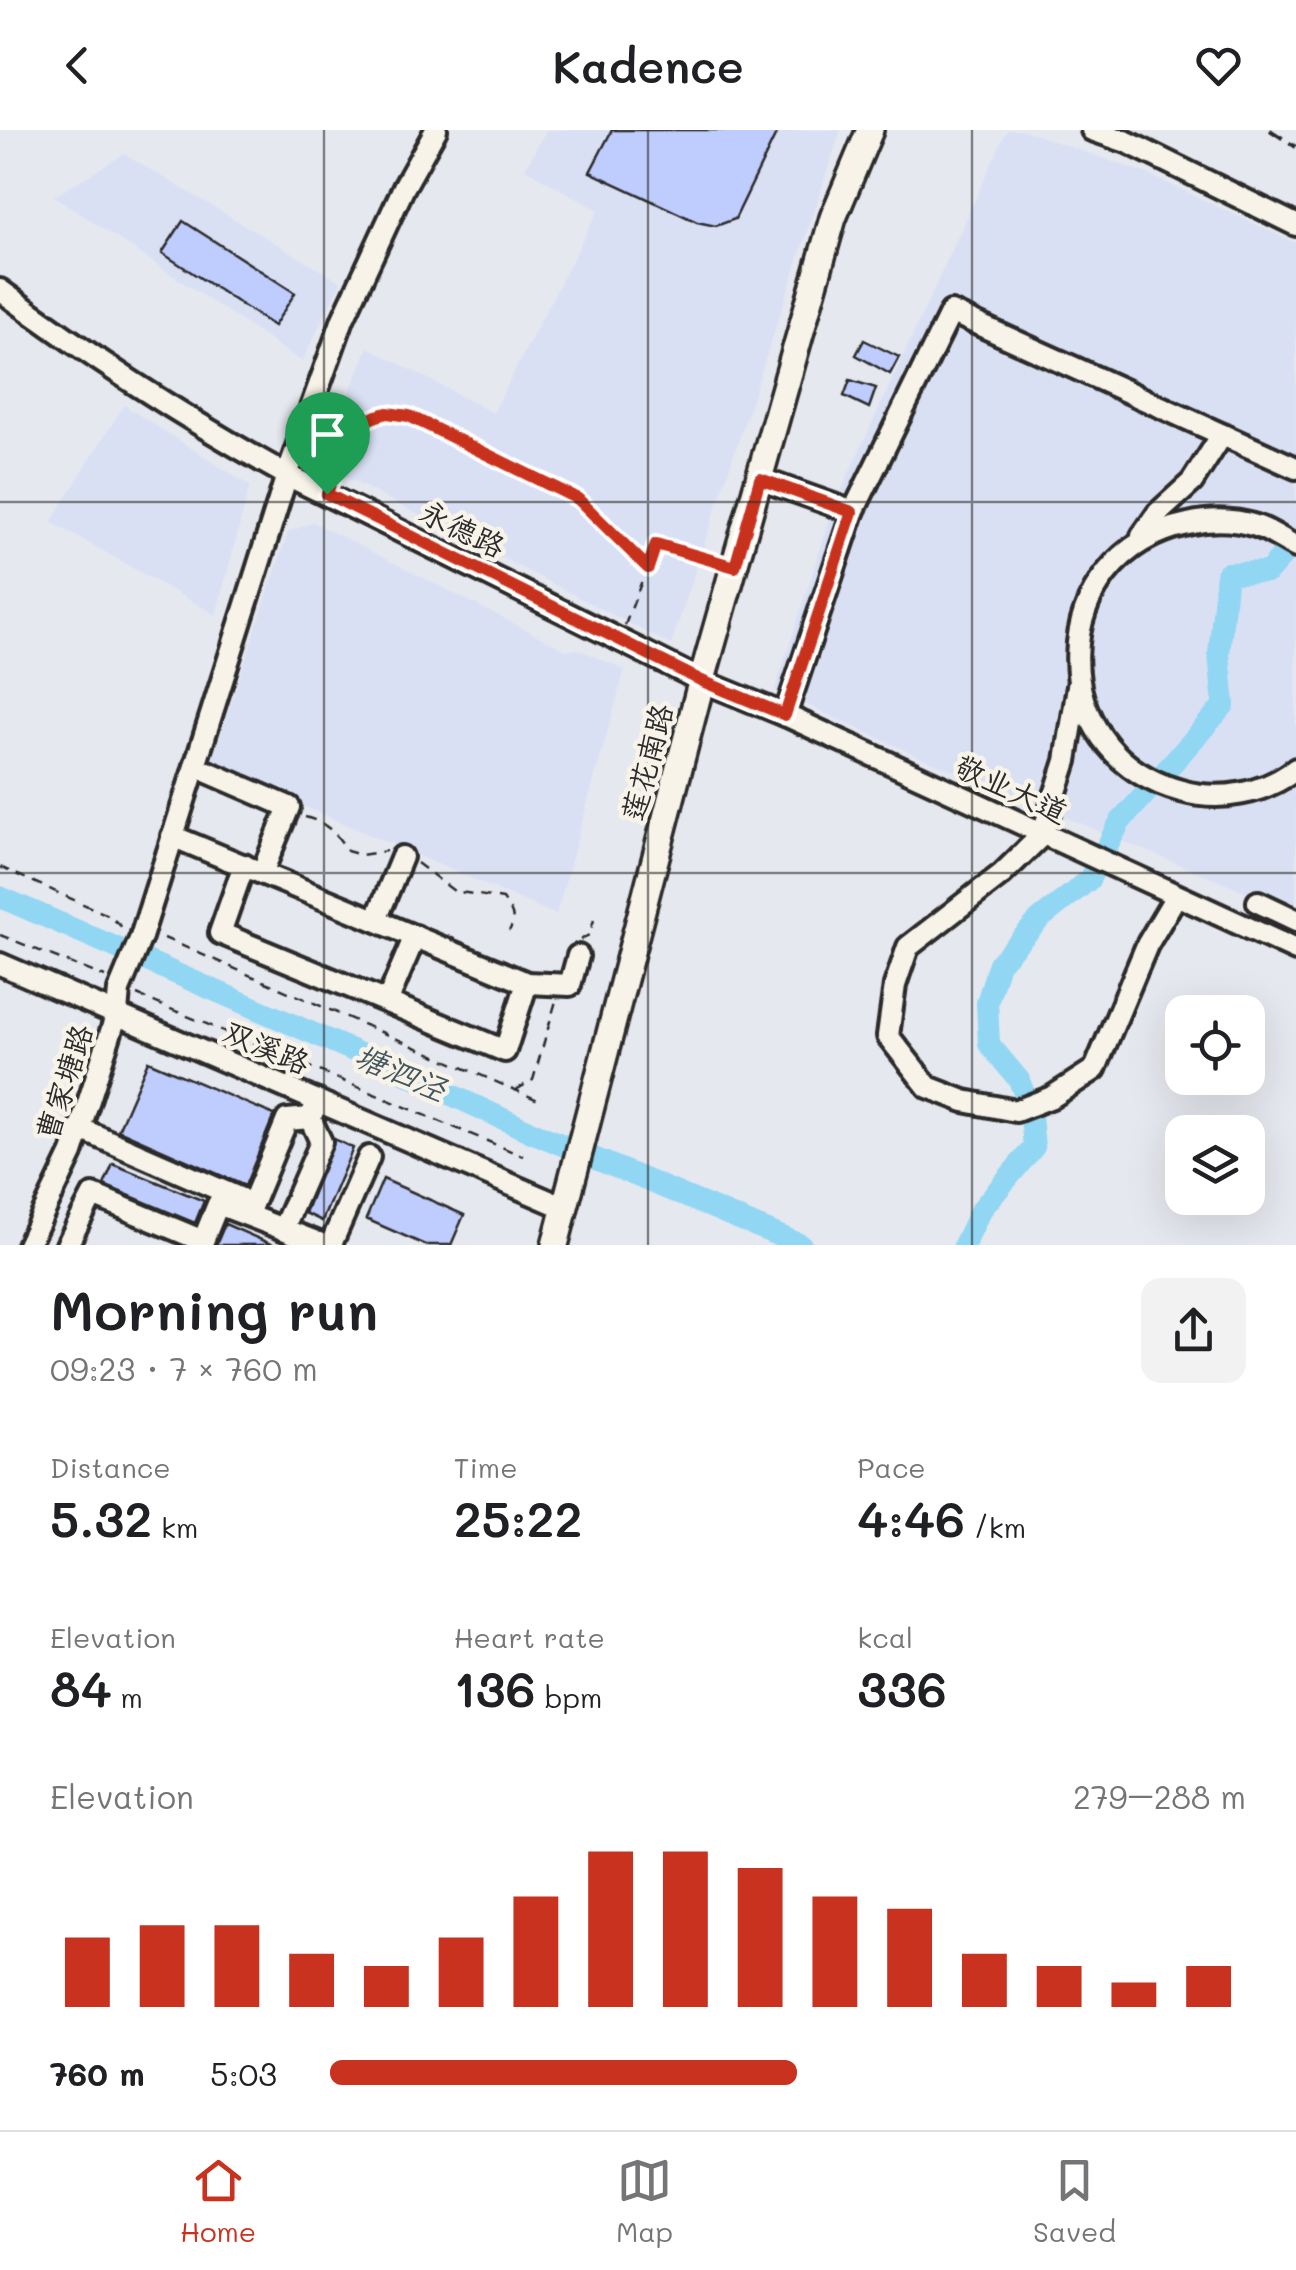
<!DOCTYPE html>
<meta charset="utf-8">
<style>
body{margin:0;font-family:Mali,"LXGW WenKai TC",sans-serif;background:#f2f2f2;color:#202124;height:100vh;display:flex;flex-direction:column;font-size:38px;white-space:nowrap}
*{box-sizing:border-box;margin:0}
p{font-size:32px;color:#757577}
.icon{flex:none;width:55px;height:55px;fill:none;stroke:currentColor;stroke-width:2;stroke-linecap:round;stroke-linejoin:round}
.map{position:relative;height:1115px;overflow:hidden}
.drawer{display:flex;flex-direction:column;background:#fff;flex:1}
.drawer>*{flex:none}
.tools{position:absolute;left:1165px;top:865px;display:grid;gap:20px}
.tools a{display:grid;place-items:center;width:100px;height:100px;border-radius:20px;background:#fff;box-shadow:0 10px 40px #0002;font-size:50px}
.pin{position:absolute;display:grid;place-items:center;width:85px;height:85px;color:#fff;margin:-102px -42px;border-radius:50% 50% 50% 0;rotate:-45deg;box-shadow:0 0 10px #0007}
.pin .icon{rotate:45deg}
.round{display:grid;place-items:center;flex:none;width:105px;height:105px;border-radius:20px;background:#f2f2f2}
.summary{display:flex;align-items:center;justify-content:space-between;height:170px;padding:0 50px}
h1{font-size:55px;font-weight:600;line-height:75px}
.stats{display:grid;grid-template-columns:repeat(3,1fr);gap:15px;height:170px;padding:10px 50px}
.stats div{display:grid;align-content:center}
.stats b{font-size:50px;font-weight:600}
.stats small{font-size:28px;font-weight:400}
.stats p{font-size:28px}
.chart{height:280px;padding:20px 50px}
.chart p{display:flex;justify-content:space-between}
.chart svg{width:100%;height:180px;margin-top:10px;stroke:#c8321e;stroke-width:6}
ul{padding:0 50px;list-style:none;font-size:32px}
li{display:grid;grid-template-columns:160px 120px 1fr;align-items:center;height:75px}
li i{height:25px;border-radius:12px;background:#c8321e}
header{display:flex;justify-content:space-between;align-items:center;height:130px;padding:0 50px;background:#fff;font-size:45px;font-weight:600}
.dock{display:flex;justify-content:space-around;align-items:center;height:140px;border-top:2px solid #e0e0e0;background:#fff;font-size:28px;color:#757577}
.dock a{display:grid;justify-items:center;gap:5px}
.dock .active{color:#c8321e}
.map>svg:first-child{display:block}
.built{fill:#dae0f4}
.lines{fill:none;stroke-linecap:round;stroke-linejoin:round}
.river{stroke:#91d6f3;stroke-width:22}
.building{fill:#bfcdfe;stroke:#2b2b2b;stroke-width:2.5}
.minor-casing{stroke:#2b2b2b;stroke-width:28}
.major-casing{stroke:#2b2b2b;stroke-width:32}
.path{stroke:#2b2b2b;stroke-width:2.5;stroke-dasharray:10 8;stroke-linecap:butt}
.minor{stroke:#f7f3e8;stroke-width:20}
.major{stroke:#f7f3e8;stroke-width:25}
.rail{stroke:#2b2b2b;stroke-width:4;stroke-dasharray:15 8;stroke-linecap:butt}
.route-casing{stroke:#fff;stroke-width:20}
.route{stroke:#c8321e;stroke-width:12}
.grid{fill:none;stroke:#2b2b2b;stroke-width:2.5;stroke-opacity:0.55}
.labels{text-anchor:middle;dominant-baseline:central;stroke-width:9;stroke-linejoin:round;paint-order:stroke}
.street-label{font-size:30px;fill:#2b2b2b;stroke:#f7f3e8}
.water-label{font-size:32px;font-style:italic;fill:#44565d;stroke:#f7f3e8}
</style>
<header><svg class="icon" aria-label="back" viewBox="0 0 24 24"><path d="M15 5l-7 7 7 7"/></svg>Kadence<svg class="icon" aria-label="heart" viewBox="0 0 24 24"><path d="M12 20l-8-8c-3-5 5-10 8-4 3-6 11-1 8 4z"/></svg></header>
<div class="map">
<svg width="1296" height="1115" viewBox="0 0 1296 1115">
<rect width="100%" height="100%" fill="#e6e8ef"/>
<filter id="ink" filterUnits="userSpaceOnUse"><feTurbulence type="fractalNoise" baseFrequency=".01" numOctaves="2"/><feDisplacementMap in="SourceGraphic" scale="20" xChannelSelector="R" yChannelSelector="G"/><feConvolveMatrix kernelMatrix="1 2 1 2 8 2 1 2 1" color-interpolation-filters="sRGB"/></filter>
<g filter="url(#ink)">
<g class="built">
<path d="M546,0H841L671,515L320,334L368,217L493,283L598,80L525,39Z"/>
<path d="M1007,0H1023L1148,44L1296,113V783L915,625L775,560L834,376Z"/>
<path d="M124,24L341,152L302,232L54,66Z"/>
<path d="M124,275L250,356L216,485L51,392Z"/>
<path d="M313,392L566,520L578,519L625,540L556,785L210,636L288,402Z"/>
</g>
<g class="lines">
<g class="river">
<path d="M1162,645L1224,575L1219,524L1227,443L1268,442L1285,423"/>
<path d="M1104,722L1120,692L1148,661"/>
<path d="M0,767L404,943L527,1000L801,1115"/>
<path d="M1025,966L1019,950L989,914L987,873L999,833L1040,789L1089,750L1094,740"/>
<path d="M964,1115L980,1081L1034,1017L1031,986"/>
</g>
</g>
<g class="building">
<path d="M612,0H778L735,89L716,96L697,92L590,42Z"/>
<path d="M183,91L295,163L274,196L162,123Z"/>
<path d="M864,210L899,227L890,244L856,225Z"/>
<path d="M850,250L876,258L869,278L844,266Z"/>
<path d="M148,931L274,985L245,1056L118,1000Z"/>
<path d="M334,1009L353,1018L322,1091L305,1083Z"/>
<path d="M113,1034L204,1071L195,1093L104,1055Z"/>
<path d="M383,1049L464,1085L451,1115H425L366,1089Z"/>
<path d="M225,1094L273,1115H216Z"/>
</g>
<g class="lines">
<g class="minor-casing">
<g id="minor">
<path d="M1092,0L1127,12L1296,95"/>
<path d="M0,160C92,228 187,290 287,345L702,551L785,585L1296,820"/>
<path d="M760,349L853,382L785,585"/>
<path d="M853,382L951,182L1296,338"/>
<path d="M1142,406L1158,383L1192,352L1222,305"/>
<path d="M1296,417C1283,410 1269,400 1256,396C1234,389 1209,389 1188,394C1044,424 1039,623 1181,661C1220,672 1264,664 1296,639"/>
<path d="M1078,556L1066,631L1042,705L1002,744L908,817L895,855L888,906L928,957L964,971L1016,981L1052,967L1095,939L1147,815L1176,766"/>
<path d="M208,642L289,677L262,743"/>
<path d="M172,706L527,853L570,855L578,826"/>
<path d="M244,735L220,803L505,921L527,853"/>
<path d="M1258,772L1296,790"/>
<path d="M376,790L402,727"/>
<path d="M0,834L565,1078"/>
<path d="M387,872L415,806"/>
<path d="M318,971L310,988L321,1012L283,1099L324,1115"/>
<path d="M81,999L241,1069"/>
<path d="M248,1084L287,990L310,988"/>
<path d="M332,1112L369,1027"/>
<path d="M28,1115L72,1023L117,883L119,860L141,807L287,345L343,189L404,57L436,0"/>
<path d="M67,1115L93,1065L203,1111L218,1074L283,1099"/>
</g>
</g>
<g class="major-casing">
<path id="major" d="M555,1115L701,553L833,88L870,0"/>
</g>
<g class="path">
<path d="M332,348C346,311 365,276 409,286L577,369L648,438"/>
<path d="M625,495L656,414L714,431"/>
<path d="M305,687C325,692 337,703 347,721L361,725L386,721"/>
<path d="M417,733L454,761L503,769C511,781 517,787 509,801"/>
<path d="M0,737L110,786L127,802"/>
<path d="M0,805L105,847"/>
<path d="M164,808L538,970"/>
<path d="M580,810L589,805L594,790"/>
<path d="M137,865L523,1026"/>
<path d="M516,960L533,950L556,871"/>
</g>
<use href="#minor" class="minor"/>
<use href="#major" class="major"/>
<path class="rail" d="M1270,0L1296,17"/>
</g>
</g>
<g class="lines" filter="url(#ink)">
<g class="route-casing">
<path id="route" d="M387,283L409,286L578,369L648,438L656,414L735,437L760,349L852,382L785,585L702,551L327,364C334,342 344,306 364,292C370,288 380,285 387,283Z"/>
</g>
<use href="#route" class="route"/>
</g>
<path class="grid" d="M324,0V1115M648,0V1115M972,0V1115M0,372H1296M0,743H1296"/>
<g class="labels">
<g class="street-label">
<text transform="translate(463 398) rotate(26)">永德路</text>
<text transform="translate(646 632) rotate(-75)">莲花南路</text>
<text transform="translate(1012 658) rotate(25)">敬业大道</text>
<text transform="translate(267 916) rotate(23)">双溪路</text>
<text transform="translate(63 952) rotate(-72)">曹家塘路</text>
</g>
<g class="water-label">
<text transform="translate(401 941) rotate(23)">塘泗泾</text>
</g>
</g>
</svg>
<div class="tools">
<a><svg class="icon" aria-label="locate" viewBox="0 0 24 24"><circle cx="12" cy="12" r="6"/><path d="M12 2v4M12 18v4M2 12h4M18 12h4"/></svg></a>
<a><svg class="icon" aria-label="layers" viewBox="0 0 24 24"><path d="M12 4l9 5-9 5-9-5zM3 14l9 5 9-5"/></svg></a>
</div>
<div class="pin" style="left:327px;top:364px;background:#1e9e55"><svg class="icon" aria-label="arrive" viewBox="0 0 24 24"><path d="M6 21V4h12l-3 4 3 4H6"/></svg></div>
</div>
<section class="drawer">
<div class="summary"><div><h1>Morning run</h1><p>09:23 · 7 × 760 m</p></div><a class="round"><svg class="icon" aria-label="share" viewBox="0 0 24 24"><path d="M12 15V3M7 8l5-5 5 5M5 13v7h14v-7"/></svg></a></div>
<div class="stats">
<div><p>Distance</p><b>5.32<small> km</small></b></div>
<div><p>Time</p><b>25:22</b></div>
<div><p>Pace</p><b>4:46<small> /km</small></b></div>
</div>
<div class="stats">
<div><p>Elevation</p><b>84<small> m</small></b></div>
<div><p>Heart rate</p><b>136<small> bpm</small></b></div>
<div><p>kcal</p><b>336</b></div>
</div>
<div class="chart"><p><span>Elevation</span>279–288 m</p>
<svg viewBox="0 0 160 44" preserveAspectRatio="none"><path d="M5 44V27M15 44V24M25 44V24M35 44V31M45 44V34M55 44V27M65 44V17M75 44V6M85 44V6M95 44V10M105 44V17M115 44V20M125 44V31M135 44V34M145 44V38M155 44V34"/></svg>
</div>
<ul>
<li><b>760 m</b>5:03<i style="width:51%"></i></li>
</ul>
</section>
<nav class="dock">
<a class="active"><svg class="icon" aria-label="home" viewBox="0 0 24 24"><path d="M3 11l9-7 9 7M6 9v11h12V9"/></svg>Home</a>
<a><svg class="icon" aria-label="map" viewBox="0 0 24 24"><path d="M3 6l6-2 6 2 6-2v14l-6 2-6-2-6 2zM9 4v14M15 6v14"/></svg>Map</a>
<a><svg class="icon" aria-label="saved" viewBox="0 0 24 24"><path d="M7 4h10v16l-5-4-5 4z"/></svg>Saved</a>
</nav>
